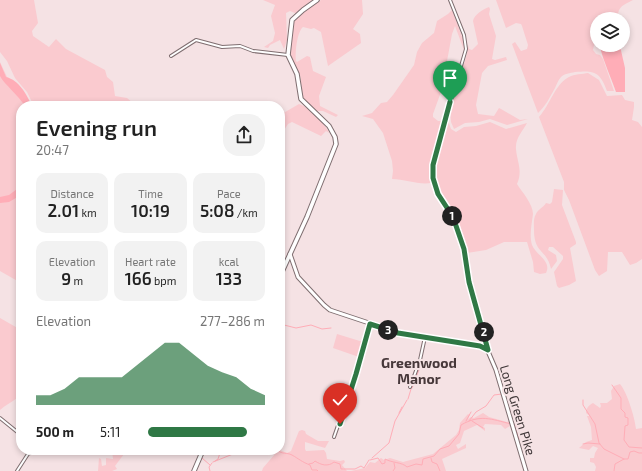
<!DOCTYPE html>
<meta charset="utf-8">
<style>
body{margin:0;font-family:"Exo 2",sans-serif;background:#f2f2f2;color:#222;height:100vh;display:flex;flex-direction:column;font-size:15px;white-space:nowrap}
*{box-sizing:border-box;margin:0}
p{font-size:13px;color:#767676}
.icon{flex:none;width:22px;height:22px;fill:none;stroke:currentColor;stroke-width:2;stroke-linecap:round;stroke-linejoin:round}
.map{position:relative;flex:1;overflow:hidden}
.side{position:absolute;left:16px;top:101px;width:269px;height:354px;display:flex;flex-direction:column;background:#fff;border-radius:16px;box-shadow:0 2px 6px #0003}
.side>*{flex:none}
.fabs{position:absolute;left:590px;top:12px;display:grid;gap:8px}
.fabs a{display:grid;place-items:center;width:40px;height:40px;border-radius:50%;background:#fff;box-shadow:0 2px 6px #0003;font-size:20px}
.pin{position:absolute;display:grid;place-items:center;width:34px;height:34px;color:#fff;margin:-41px -17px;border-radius:50% 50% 50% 0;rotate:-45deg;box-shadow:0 0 4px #0007}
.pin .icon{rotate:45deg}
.km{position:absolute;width:20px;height:20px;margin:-10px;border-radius:50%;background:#222;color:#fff;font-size:11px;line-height:20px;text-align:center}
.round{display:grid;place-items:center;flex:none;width:42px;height:42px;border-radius:16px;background:#f2f2f2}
.summary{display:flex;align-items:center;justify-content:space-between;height:68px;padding:0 20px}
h1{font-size:22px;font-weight:600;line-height:30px}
.figures{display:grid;grid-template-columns:repeat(3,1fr);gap:6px;height:68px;padding:4px 20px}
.figures div{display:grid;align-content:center;border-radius:10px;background:#f2f2f2;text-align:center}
.figures b{font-size:17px;font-weight:600}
.figures small{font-size:11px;font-weight:400}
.figures p{font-size:11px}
.chart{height:112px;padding:8px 20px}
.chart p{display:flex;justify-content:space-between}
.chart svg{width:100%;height:72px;margin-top:4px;fill:#2f7845;opacity:.7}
ul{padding:0 20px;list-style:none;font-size:13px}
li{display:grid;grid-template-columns:64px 48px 1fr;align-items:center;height:30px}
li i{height:10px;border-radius:5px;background:#2f7845}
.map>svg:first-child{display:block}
.green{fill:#facacf}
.water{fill:#ffadb7}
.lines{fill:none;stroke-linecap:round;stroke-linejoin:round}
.stream{stroke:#ffadb7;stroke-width:1}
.minor-casing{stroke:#7f6e70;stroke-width:4}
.tertiary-casing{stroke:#7f6e70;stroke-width:5}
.secondary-casing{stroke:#7f6e70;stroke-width:5.5}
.minor{stroke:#fff;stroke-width:2}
.tertiary{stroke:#fff;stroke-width:3}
.secondary{stroke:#fff;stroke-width:3.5}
.route-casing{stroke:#fff;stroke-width:8}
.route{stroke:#2f7845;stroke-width:5}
.labels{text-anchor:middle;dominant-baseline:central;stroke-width:4;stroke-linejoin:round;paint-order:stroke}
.street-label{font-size:13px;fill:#3f3738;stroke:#f5e2e4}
.neighbourhood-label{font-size:14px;font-weight:bold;fill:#47383a;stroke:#f5e2e4}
</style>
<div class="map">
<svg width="642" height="471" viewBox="0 0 642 471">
<rect width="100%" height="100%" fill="#f5e2e4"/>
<g class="green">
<path d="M0,0H34L38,23L32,31L33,36L49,47L56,39L66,49L105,70L107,77L113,82L115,96L127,98L134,104L144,102L148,106H34L27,92L15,78L7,61L0,52Z"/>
<path d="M263,0H315L297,14L290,11L286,13L287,40L284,49L280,40L270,45L268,48L264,47L273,41L275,33L271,16L275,5Z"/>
<path d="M321,0H362L363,14L353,29L360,34L361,43L328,66L321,32L314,28L311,29L303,27C297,32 295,52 296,61L297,62L307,56L310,57L313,71L326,77L319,96L320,106L338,115L336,117L323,111H316L303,98L300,75L290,56L294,21L307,9Z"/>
<path d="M496,0H633C623,5 617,7 618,19H597V41L594,45L593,50L596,54L600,55L603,59L614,91H607C600,72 595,70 575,72C570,73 564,74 561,77C558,80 557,84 555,88C550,97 545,107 538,113L512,44L515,42L521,51L527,49L528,45L522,26L521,24L516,23L506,28Z"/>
<path d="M489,7L490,9L489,14L496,36L492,59L495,60L506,57L507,60L488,66L482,73L476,105L478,114L494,116L499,108L501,109L520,120L528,119L507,125L490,119L479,122L465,123L454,129L451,122L450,110L467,54L468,45L466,36L469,49L472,50L478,44L473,21C474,15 483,9 489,7Z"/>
<path d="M452,10L463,39L464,50L455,26L452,34L447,61L450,67L433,114V117L438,121H443C438,141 429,162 431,183C418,185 405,179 392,179L393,171L392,161L383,133L373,119L362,116L372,113L381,103L387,102L393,95L414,65L417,52L422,43L434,33L437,21L448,14Z"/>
<path d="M0,62L7,77L9,78L33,106H21V283L0,271Z"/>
<path d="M588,73L599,80L607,96L622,95L625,100L634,102V107L632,120L638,122L642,127V259L636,263L630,265L622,252H608L607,271L599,276L595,270L569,200L564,190V182L539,117C550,105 555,84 569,77C574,74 583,74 588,73Z"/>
<path d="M299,104C306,105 327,125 329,133L326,131L321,136L292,122L288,124L280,136V115Z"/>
<path d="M447,118L451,129L456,132L464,127L476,126L490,122L506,129L527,123C523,131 515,138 516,149C517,162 523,170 517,184C522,192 533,204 533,214C532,223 529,235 532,245C536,255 552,261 546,273L540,274L534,272L533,262L527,242H504L486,250L467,253L452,209L438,191L435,179V164Z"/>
<path d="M554,189L563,190L562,205L576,242V244L570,248L576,281L569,285L559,288L557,286L554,272L563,259V256L553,247H549L548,250L556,255L557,261L551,269C547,249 534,254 534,230C534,225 533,219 536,214C538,209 543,208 546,203L550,204L552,202Z"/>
<path d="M0,318L21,330V366L18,376L21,379V398H17C11,403 5,405 0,410Z"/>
<path d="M337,334L363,342L359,357L333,348Z"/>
<path d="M620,384C627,392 635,418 636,429L642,428V471H595L596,467L594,463L590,462V458H594L595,453L598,448L593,446L589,450L579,448L586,442L592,440L591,427L587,416H590L586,413C586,408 589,405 593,403L600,408L601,406L600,403H607L612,399L611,391L614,386Z"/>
<path d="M483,413L489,417L507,422L509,421L510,426L505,429L501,425L485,424L483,427L485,428V431L477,425L464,431L460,443L456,445L458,449L466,444V448L442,459L446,471H351L365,468L370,462L375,463L381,458L384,460L390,458L403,462L433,454L456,435L459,430L460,423L468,414L470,415L468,419L471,417L474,418Z"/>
<path d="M302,430L305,431L306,434L318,441H329L325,448L305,442V449L306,451L324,450L326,453L327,459L340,461L344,460L345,462L342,465L347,471H262L263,468L275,454V452L273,450H280L287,453L291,451L299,431Z"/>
<path d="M112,450H127L115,466L117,469L112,471H98L99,458L101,459L102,466L106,465V458L113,459Z"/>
</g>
<g class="water">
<path d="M607,45L620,46L625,68V92H616C611,77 604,63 600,47Z"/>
<path d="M0,63L6,77C19,80 27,95 32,106H25C19,96 4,84 0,76C0,72 0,66 0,63Z"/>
<path d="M21,186V195L9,202L0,203V197L9,195Z"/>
</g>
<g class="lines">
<g class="stream">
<path d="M280,324L296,328L311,325L322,329L331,328"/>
<path d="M420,367L422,360"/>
<path d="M415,380L419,370"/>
<path d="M612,385L621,398V409L625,413V417L628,418V425L625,426L624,440L629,447L642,448"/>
<path d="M412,388L415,381"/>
<path d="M408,399L411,389"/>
<path d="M583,400V405L595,424L599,443L604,449L624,459"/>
<path d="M399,413L402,407"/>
<path d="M466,421L471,412"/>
<path d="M469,421L476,412L486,406L494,395L502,394"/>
<path d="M472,421L483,428"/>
<path d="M514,424L519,439"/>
<path d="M515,425L518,427"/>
<path d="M583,444L588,443L600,444"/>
<path d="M195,450L200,455"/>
<path d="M277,450C283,455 286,452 292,455C299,459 302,462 310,465L312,470H317L318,471"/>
<path d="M202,458L210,465"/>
<path d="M372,458L389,443L395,421L407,400"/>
<path d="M431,458L432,462L437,464L440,471"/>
<path d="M370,460L378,458L382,464L385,463V459C392,463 402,462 407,467L416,464L422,465L423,459L434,456L440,449L449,446L459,434L461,425C480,414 491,419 511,424"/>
<path d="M215,461L218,459L221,450"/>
<path d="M213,462L243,450"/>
<path d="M309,464L313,463L315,461C321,465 328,467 334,462L340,464L341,469H343"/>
<path d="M344,469H355L361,466L364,468L369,460"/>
<path d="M210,471L209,467L212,463"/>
<path d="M393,471L395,468L394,463"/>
<path d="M614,471L615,464L624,459H628L630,452L634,451L639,453H642"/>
</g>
<g class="minor-casing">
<g id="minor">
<path d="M450,0L464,35L466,49L439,141L432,169V176L437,191L454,219L464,249L470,285L488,349"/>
<path d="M171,56L196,40L222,47L240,46L253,51L288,55"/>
<path d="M410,387L420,360L425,337"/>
<path d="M0,418L21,435"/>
<path d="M334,437L356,374L370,324"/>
<path d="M17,471L28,454L38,450"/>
</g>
</g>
<g class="tertiary-casing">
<path id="tertiary" d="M290,254L298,277L324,305L330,310L396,332L480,346L487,349L496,370L526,471"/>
</g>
<g class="secondary-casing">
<g id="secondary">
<path d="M280,276L307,217L336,144L335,137L329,126L301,99L297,74L288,55L292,20L303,10L317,0"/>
<path d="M194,471L203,450"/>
</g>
</g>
<use href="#minor" class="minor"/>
<use href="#tertiary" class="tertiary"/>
<use href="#secondary" class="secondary"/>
</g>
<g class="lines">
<g class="route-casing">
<path id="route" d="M340,424L356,374L370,324L398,333L480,346L488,350L469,282L464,249L453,217L438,194L433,178V165L450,102"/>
</g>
<use href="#route" class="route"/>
</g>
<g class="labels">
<g class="street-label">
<text transform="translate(518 410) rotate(73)">Long Green Pike</text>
</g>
<g class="neighbourhood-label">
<text x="419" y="362">Greenwood<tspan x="419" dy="16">Manor</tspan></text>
</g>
</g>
</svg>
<div class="fabs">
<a><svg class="icon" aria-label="layers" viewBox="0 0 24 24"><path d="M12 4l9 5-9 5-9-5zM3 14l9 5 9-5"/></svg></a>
</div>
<div class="pin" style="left:450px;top:102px;background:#1e9e55"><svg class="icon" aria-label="arrive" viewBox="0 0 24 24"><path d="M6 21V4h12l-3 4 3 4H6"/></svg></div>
<div class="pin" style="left:340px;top:424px;background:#d93025"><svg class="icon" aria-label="check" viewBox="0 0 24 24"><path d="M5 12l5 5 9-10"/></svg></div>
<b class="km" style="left:452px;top:216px">1</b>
<b class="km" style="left:484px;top:332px">2</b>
<b class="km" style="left:388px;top:330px">3</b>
<section class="side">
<div class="summary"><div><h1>Evening run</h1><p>20:47</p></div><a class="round"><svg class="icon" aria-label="share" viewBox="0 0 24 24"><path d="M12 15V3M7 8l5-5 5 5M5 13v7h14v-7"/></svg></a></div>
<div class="figures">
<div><p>Distance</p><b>2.01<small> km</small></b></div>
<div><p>Time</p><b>10:19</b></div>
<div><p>Pace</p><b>5:08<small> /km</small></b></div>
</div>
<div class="figures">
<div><p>Elevation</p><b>9<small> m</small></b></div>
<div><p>Heart rate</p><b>166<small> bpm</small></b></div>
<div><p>kcal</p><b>133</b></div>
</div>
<div class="chart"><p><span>Elevation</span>277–286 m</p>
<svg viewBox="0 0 160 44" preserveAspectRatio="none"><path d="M0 44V38L10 38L20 34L30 27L40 27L50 27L60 27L70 20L80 13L90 6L100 6L110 13L120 20L130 24L140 27L150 34L160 38V44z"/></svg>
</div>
<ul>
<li><b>500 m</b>5:11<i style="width:85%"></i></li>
</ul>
</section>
</div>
